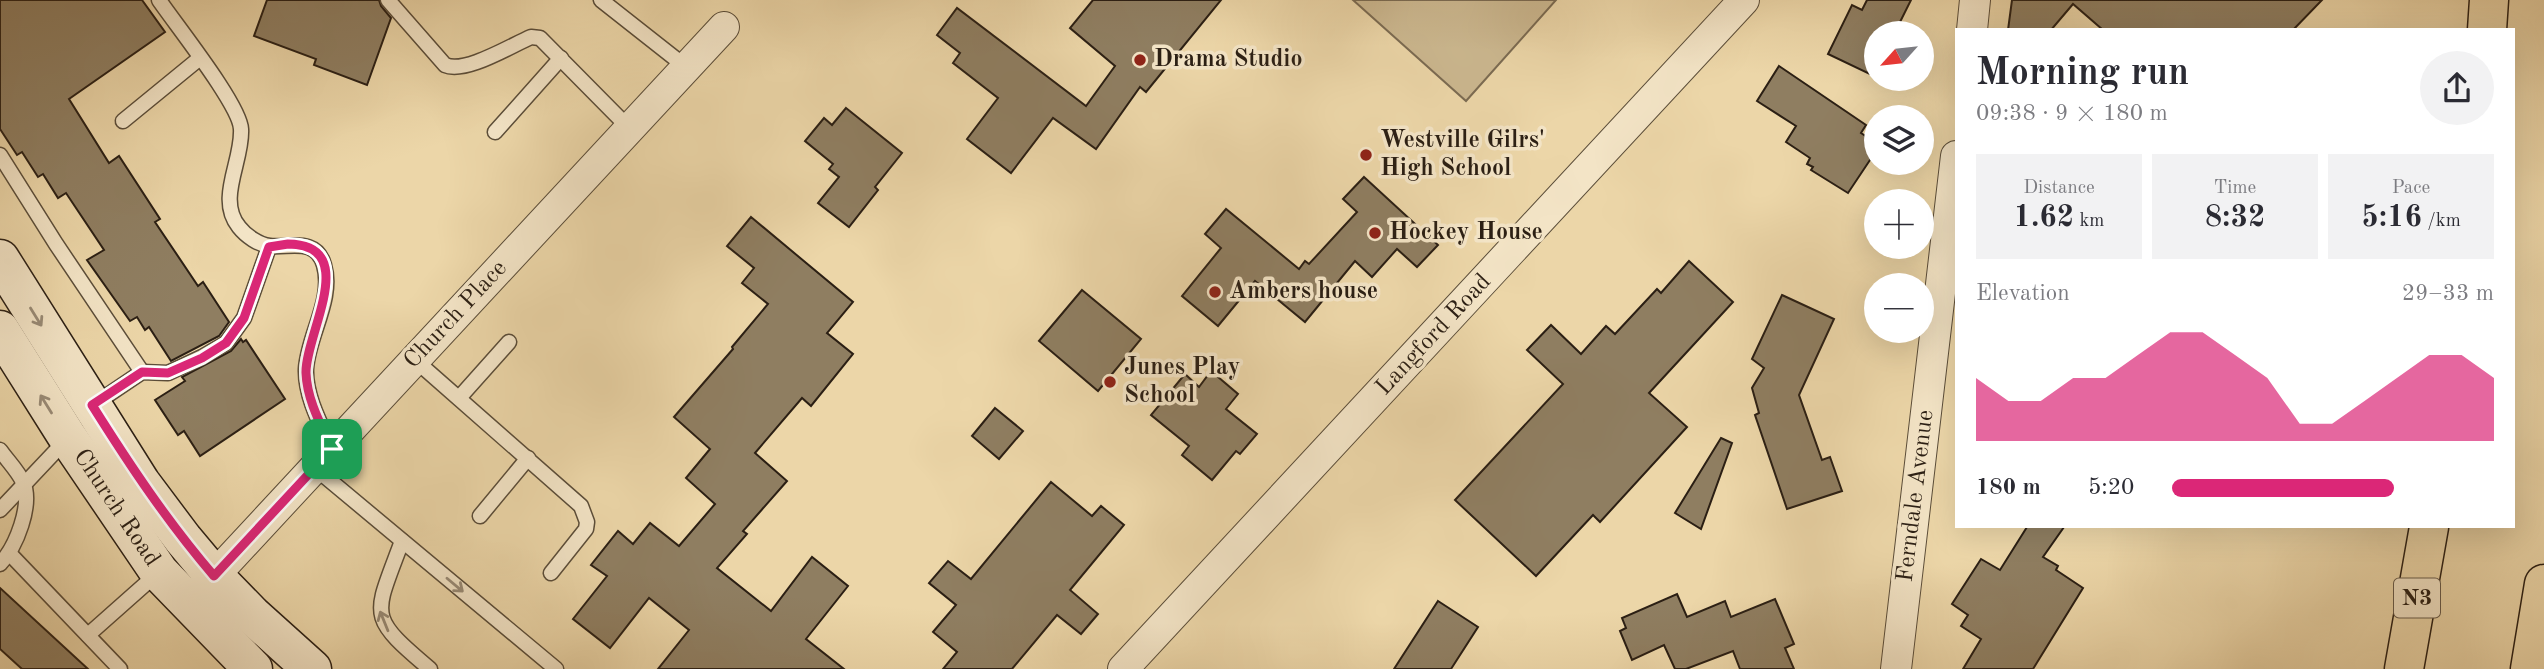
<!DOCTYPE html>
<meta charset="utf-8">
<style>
body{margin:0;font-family:"Old Standard TT",serif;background:#f2f2f3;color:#2b2b33;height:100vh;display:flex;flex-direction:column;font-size:26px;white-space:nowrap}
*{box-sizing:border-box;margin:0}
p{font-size:23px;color:#7c7c81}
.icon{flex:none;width:38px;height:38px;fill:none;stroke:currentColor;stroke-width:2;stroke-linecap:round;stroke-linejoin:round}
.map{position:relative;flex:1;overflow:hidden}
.side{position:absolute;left:1955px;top:28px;width:560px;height:500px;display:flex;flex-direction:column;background:#fff;border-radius:0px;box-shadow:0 7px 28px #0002}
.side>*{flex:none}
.needle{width:46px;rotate:243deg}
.controls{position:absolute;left:1864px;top:21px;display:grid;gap:14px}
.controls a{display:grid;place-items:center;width:70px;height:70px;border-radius:50%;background:#fff;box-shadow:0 7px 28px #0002;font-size:35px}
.pin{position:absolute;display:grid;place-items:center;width:60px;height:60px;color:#fff;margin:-30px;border-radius:14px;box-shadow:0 4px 10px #0006}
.round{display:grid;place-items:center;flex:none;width:74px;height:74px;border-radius:37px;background:#f2f2f3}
.head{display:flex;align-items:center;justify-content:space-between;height:119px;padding:0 21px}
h1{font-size:38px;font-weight:700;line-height:52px}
.stats{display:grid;grid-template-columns:repeat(3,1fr);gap:10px;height:119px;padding:7px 21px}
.stats div{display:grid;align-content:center;border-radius:0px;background:#f2f2f3;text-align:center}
.stats b{font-size:30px;font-weight:700}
.stats small{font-size:19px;font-weight:400}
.stats p{font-size:19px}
.chart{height:196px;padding:14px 21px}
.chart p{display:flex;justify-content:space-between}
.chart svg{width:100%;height:126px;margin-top:7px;fill:#db2777;opacity:.7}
ul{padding:0 21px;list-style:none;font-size:23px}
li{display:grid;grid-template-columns:112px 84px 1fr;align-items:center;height:52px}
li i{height:18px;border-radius:9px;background:#db2777}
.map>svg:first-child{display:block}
.green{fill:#cbb78f;stroke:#7b6b52;stroke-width:2}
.building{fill:#8f7e61;stroke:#2b1f14;stroke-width:2}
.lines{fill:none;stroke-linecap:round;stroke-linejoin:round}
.lane-casing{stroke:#5b4d39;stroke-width:17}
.street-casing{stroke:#5b4d39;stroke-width:32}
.secondary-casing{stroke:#2b1f14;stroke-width:41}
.highway-casing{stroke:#2b1f14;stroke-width:41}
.lane{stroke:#f3e4c6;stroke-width:14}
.street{stroke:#f3e4c6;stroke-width:30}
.secondary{stroke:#f3e4c6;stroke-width:38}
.highway{stroke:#ecd6a8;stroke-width:38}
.oneway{stroke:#998b76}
.route-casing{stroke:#fff;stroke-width:14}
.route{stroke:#db2777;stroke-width:9}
.poi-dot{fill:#8f2418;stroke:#f3e4c6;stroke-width:2.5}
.labels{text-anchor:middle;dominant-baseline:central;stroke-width:7;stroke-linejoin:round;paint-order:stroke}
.shield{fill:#f3e4c6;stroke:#675a49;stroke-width:2}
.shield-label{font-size:23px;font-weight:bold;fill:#2b1f14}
.poi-label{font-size:24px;font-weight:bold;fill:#2b1f14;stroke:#f3e4c6;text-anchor:start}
.street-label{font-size:24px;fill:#2b1f14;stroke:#f3e4c6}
</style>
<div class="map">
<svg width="2544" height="669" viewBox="0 0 2544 669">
<rect width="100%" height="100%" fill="#ecd6a8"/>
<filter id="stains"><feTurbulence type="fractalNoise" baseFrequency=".00286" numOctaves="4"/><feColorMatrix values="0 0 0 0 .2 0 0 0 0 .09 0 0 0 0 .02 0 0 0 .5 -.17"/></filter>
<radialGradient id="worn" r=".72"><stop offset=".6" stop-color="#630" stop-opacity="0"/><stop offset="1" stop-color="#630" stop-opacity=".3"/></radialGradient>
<path class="green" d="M1353,0H1556L1466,101Z"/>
<g class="building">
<path d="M0,0H142L165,32L69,99L109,163L119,156L160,219L155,222L198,286L203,282L229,322L219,336L171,361L149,327L145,330L137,317L130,321L87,260L104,250L66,193L58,198L43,174L38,177L22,152L17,155L0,129Z"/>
<path d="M267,0H379L381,6L391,18L367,85L314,65L316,59L254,36Z"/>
<path d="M1093,0H1221L1146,92L1140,87L1096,149L1053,118L1011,173L967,139L998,98L953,63L960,53L937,35L957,8L1086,106L1115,66L1070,28Z"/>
<path d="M1867,0H1911L1898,26L1907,30L1906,33H1876V77L1828,54L1852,5L1862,10Z"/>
<path d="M2012,0H2322L2293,30H2103L2073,4L2051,30H2008Z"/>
<path d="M1779,66L1866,125L1861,133L1876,143V151L1848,193L1811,170L1813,167L1807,164L1810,158L1786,142L1796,126L1757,101Z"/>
<path d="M846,108L902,153L875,187L878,190L849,227L818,203L839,177L829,169L833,164L805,141L824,118L832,125Z"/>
<path d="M1364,177L1438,245L1417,267L1397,249L1372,277L1355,261L1305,322L1255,281L1218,326L1182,296L1221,248L1205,234L1226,209L1299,269L1305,261L1309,264L1357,212L1343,199Z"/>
<path d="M751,217L853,302L827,333L853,354L811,406L802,398L755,453L787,481L743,531L747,534L717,568L771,611L812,557L848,586L806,639L844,669H658L689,630L649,598L610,648L573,619L607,576L591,565L618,531L633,544L650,523L679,546L715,504L686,478L710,449L674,417L733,349L732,347L768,304L742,283L754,268L727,246Z"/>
<path d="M1689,261L1733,302L1649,393L1687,427L1600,522L1593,515L1536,576L1455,500L1563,384L1527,350L1551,325L1581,354L1606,326L1615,334L1657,289L1661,293Z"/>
<path d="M1082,290L1141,339L1098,391L1039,341Z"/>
<path d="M1782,295L1834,319L1799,395L1822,460L1830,457L1842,491L1787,509L1755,415L1759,413L1752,388L1764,368L1752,359Z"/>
<path d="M241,339L243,342L246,340L285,399L200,456L184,431L178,435L155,400L185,381L182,377L231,351Z"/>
<path d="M1211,371L1238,394L1226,409L1257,434L1240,454L1236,451L1212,480L1182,455L1189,446L1151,415L1185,374L1199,387Z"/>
<path d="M995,408L1023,431L999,459L972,436Z"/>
<path d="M1721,438L1732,443L1701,529L1675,513Z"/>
<path d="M1051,482L1092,516L1101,506L1124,525L1070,590L1098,614L1081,634L1057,615L1012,669H943L957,652L933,632L956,605L929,583L948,561L971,579Z"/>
<path d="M2027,527H2064L2043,557L2058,566L2056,570L2083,588L2033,669H1963L1981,639L1961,626L1968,615L1952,604L1981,559L2000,570Z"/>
<path d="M0,588L88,669H22L0,649Z"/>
<path d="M1677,594L1687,617L1725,601L1731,617L1775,599L1794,644L1785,648L1794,669H1740L1733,651L1686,669H1675L1664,645L1632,660L1620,631L1626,628L1622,618Z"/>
<path d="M1438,601L1478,627L1451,669H1394Z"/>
</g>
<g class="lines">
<g class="lane-casing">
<g id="lane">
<path d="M159,0C176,25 240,105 241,129C243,161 216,199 239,227C246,236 259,245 270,246C290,248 316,237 324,265C334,299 308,335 306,369C305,396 321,425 332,449"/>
<path d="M388,0L445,65C465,74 510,46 531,37L540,38L629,128"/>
<path d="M601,0L686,67"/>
<path d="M123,121L200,58"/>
<path d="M495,132L561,58"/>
<path d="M0,155L56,244L142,372"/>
<path d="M415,360L581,506L587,522L586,529L551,573"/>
<path d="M459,398L509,342"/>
<path d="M93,405L142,372L168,373L202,357L226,343L244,318L269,247"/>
<path d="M0,450C7,460 18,471 23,482C33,505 16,547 0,564"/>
<path d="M315,468L556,669"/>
<path d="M0,510L67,439"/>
<path d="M480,516L528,458"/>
<path d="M402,541C374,617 366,615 430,669"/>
<path d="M10,554L120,669"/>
<path d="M88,635L159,572"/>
</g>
</g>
<g class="street-casing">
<g id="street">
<path d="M1972,30L1975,0"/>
<path d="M200,591L724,27"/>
<path d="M1123,669L1744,0"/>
<path d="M1896,669L1956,156"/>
</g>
</g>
<g class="secondary-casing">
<g id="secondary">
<path d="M0,259L141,483L183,539L214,576L252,615L312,669"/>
<path d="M0,330L68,438L159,572L253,669"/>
</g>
</g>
<g class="highway-casing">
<g id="highway">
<path d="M2487,30L2489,0"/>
<path d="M2404,669L2429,527"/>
<path d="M2530,669L2544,584"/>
</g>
</g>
<use href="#lane" class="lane"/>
<use href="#street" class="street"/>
<use href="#secondary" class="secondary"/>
<use href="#highway" class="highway"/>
</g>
<defs><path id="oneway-shaft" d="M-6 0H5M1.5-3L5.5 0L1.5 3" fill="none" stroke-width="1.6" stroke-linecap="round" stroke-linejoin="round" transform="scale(1.75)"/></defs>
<g class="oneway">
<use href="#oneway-shaft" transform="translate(36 317) rotate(58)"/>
<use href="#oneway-shaft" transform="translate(46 404) rotate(-122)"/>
<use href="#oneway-shaft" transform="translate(455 585) rotate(40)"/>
<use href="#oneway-shaft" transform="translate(384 621) rotate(-112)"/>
</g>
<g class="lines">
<g class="route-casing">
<path id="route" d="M288,244C362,245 305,334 306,373C307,400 321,425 332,449L214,576C167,521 131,467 92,405L142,372L168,373L202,358L226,343L244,318L269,247Z"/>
</g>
<use href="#route" class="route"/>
</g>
<g class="poi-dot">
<circle cx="1140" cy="60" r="7"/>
<circle cx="1366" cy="155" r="7"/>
<circle cx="1375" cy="233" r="7"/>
<circle cx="1215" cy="292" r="7"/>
<circle cx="1110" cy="382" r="7"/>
</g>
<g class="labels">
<rect class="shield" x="2394" y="578.5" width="46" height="39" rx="5"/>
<g class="shield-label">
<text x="2417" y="598">N3</text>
</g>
<g class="poi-label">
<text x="1154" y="60">Drama Studio</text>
<text x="1380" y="141">Westville Gilrs'<tspan x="1380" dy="28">High School</tspan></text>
<text x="1389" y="233">Hockey House</text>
<text x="1229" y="292">Ambers house</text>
<text x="1124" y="368">Junes Play<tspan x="1124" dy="28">School</tspan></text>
</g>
<g class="street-label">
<text transform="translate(456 315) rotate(-47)">Church Place</text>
<text transform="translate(1434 335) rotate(-47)">Langford Road</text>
<text transform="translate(1916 496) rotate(-83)">Ferndale Avenue</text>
<text transform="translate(116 508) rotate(56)">Church Road</text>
</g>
</g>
<rect width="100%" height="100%" filter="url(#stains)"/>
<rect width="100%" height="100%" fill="url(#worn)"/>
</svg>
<div class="controls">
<a><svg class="needle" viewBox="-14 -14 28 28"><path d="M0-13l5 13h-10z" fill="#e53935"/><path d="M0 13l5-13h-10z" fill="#7c7c81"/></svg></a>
<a><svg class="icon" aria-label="layers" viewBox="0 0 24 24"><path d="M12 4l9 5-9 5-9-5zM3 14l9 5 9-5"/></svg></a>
<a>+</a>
<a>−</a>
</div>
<div class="pin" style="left:332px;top:449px;background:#1e9e55"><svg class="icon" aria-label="arrive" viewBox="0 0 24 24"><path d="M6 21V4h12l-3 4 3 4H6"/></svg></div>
<section class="side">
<div class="head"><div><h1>Morning run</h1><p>09:38 · 9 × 180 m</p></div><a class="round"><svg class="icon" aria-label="share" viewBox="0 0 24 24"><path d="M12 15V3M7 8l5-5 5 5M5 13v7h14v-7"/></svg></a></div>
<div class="stats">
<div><p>Distance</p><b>1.62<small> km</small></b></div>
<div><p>Time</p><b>8:32</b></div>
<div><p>Pace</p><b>5:16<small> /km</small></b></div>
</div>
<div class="chart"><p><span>Elevation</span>29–33 m</p>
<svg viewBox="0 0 160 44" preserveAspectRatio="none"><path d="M0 44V22L10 30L20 30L30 22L40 22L50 14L60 6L70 6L80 14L90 22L100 38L110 38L120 30L130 22L140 14L150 14L160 22V44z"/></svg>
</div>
<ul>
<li><b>180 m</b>5:20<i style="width:69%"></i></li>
</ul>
</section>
</div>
